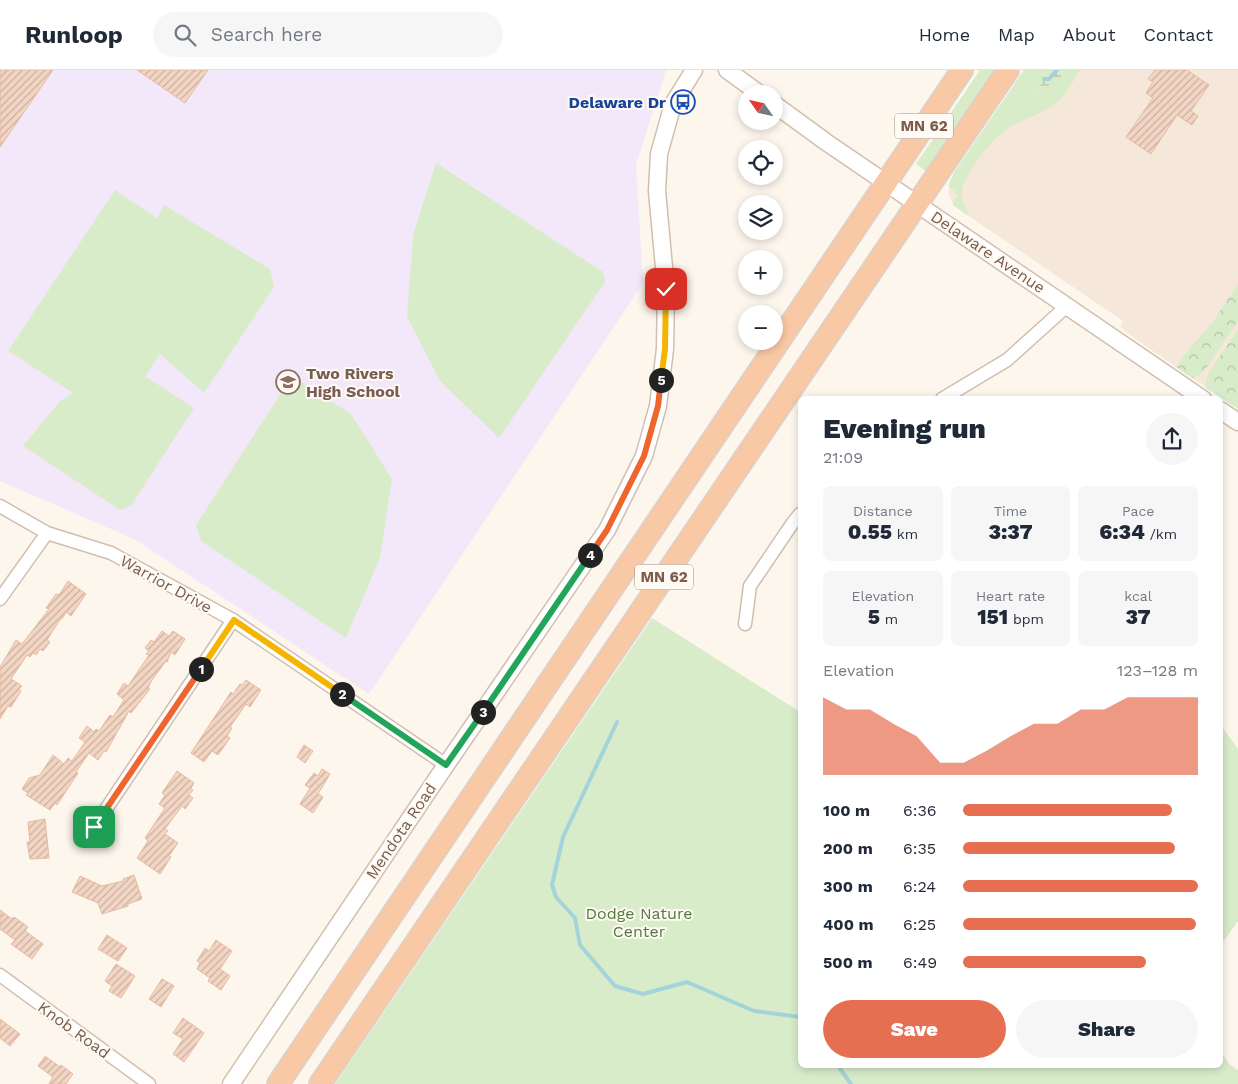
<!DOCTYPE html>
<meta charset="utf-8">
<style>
body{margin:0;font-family:"Work Sans",sans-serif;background:#f6f6f7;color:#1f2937;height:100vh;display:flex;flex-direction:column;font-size:19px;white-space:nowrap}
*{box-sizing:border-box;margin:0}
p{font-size:16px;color:#747a83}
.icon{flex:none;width:28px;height:28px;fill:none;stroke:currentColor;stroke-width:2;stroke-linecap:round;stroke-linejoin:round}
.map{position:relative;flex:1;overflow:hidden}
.details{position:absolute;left:798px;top:326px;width:425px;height:672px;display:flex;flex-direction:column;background:#fff;border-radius:8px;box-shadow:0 2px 8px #0003}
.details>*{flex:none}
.needle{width:32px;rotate:304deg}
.tools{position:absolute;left:738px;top:15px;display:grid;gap:10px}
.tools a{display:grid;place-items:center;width:45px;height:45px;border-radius:50%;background:#fff;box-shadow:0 2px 8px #0003;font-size:25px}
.pin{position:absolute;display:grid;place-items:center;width:42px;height:42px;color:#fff;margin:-21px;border-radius:10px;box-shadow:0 2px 8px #0006}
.km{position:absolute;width:25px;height:25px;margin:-12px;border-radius:50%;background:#222;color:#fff;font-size:14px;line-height:25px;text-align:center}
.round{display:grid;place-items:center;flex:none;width:52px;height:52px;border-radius:26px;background:#f6f6f7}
.summary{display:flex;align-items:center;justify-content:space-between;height:85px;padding:0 25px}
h1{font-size:28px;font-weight:800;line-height:38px}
.metrics{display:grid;grid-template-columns:repeat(3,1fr);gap:8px;height:85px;padding:5px 25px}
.metrics div{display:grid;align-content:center;border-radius:8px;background:#f6f6f7;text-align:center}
.metrics b{font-size:21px;font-weight:800}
.metrics small{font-size:14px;font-weight:400}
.metrics p{font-size:14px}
.chart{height:140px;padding:10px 25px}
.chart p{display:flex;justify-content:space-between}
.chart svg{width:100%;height:90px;margin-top:5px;fill:#e76f51;opacity:.7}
.action{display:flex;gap:10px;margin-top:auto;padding:10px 25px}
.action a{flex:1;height:58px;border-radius:30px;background:#e76f51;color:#fff;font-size:20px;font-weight:800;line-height:58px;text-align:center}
.action a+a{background:#f6f6f7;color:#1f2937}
ul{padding:0 25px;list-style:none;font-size:16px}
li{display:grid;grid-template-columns:80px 60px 1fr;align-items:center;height:38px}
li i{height:12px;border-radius:6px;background:#e76f51}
header{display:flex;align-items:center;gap:30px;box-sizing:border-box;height:70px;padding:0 25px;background:#fff;border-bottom:1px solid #e0e1e3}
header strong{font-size:24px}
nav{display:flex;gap:28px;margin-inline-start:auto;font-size:18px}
.search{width:350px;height:45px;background:#f6f6f7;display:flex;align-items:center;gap:12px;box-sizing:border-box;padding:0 18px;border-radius:28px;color:#747a83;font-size:19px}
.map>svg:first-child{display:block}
.residential{fill:#f5e8da}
.education{fill:#f3e8fa}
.green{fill:#d8ecc9}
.forest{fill:url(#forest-crowns)}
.wetland{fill:url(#wetland-marsh)}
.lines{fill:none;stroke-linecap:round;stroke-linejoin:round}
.stream{stroke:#a5d3da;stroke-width:4}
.building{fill:url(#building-hatch);stroke:#e6bba3}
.minor-casing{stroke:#d1beb0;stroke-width:15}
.tertiary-casing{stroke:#d1beb0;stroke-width:19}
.trunk-casing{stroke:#dad1cd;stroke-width:24}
.minor{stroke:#fff;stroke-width:12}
.tertiary{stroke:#fff;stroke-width:16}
.trunk{stroke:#f9c8a4;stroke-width:21}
.split-1-casing{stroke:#fff;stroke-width:10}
.split-2-casing{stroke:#fff;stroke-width:10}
.split-3-casing{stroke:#fff;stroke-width:10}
.split-4-casing{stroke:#fff;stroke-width:10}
.split-5-casing{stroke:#fff;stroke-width:10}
.split-6-casing{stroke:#fff;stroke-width:10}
.split-1{stroke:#f0652b;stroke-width:6}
.split-2{stroke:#f5b400;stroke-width:6}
.split-3{stroke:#22a559;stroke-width:6}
.split-4{stroke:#22a559;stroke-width:6}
.split-5{stroke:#f0652b;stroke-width:6}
.split-6{stroke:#f5b400;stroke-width:6}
.labels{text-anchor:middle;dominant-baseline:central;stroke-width:4;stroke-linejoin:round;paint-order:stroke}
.shield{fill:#fffaf3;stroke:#a28b7f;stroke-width:1}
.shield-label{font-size:15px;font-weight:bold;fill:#7a5c4d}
.transit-label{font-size:16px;font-weight:bold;fill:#164399;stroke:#fffaf3;text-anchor:end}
.street-label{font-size:16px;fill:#7a5c4d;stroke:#fffaf3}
.education-label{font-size:16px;font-weight:bold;fill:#785e54;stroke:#fffaf3;text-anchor:start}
.park-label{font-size:16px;fill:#537a41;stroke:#fffaf3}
</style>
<header>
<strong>Runloop</strong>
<div class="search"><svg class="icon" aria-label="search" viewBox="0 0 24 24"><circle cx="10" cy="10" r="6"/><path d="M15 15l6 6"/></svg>Search here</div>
<nav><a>Home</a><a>Map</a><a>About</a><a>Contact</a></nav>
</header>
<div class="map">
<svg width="1238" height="1014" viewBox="0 0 1238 1014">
<defs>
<pattern id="forest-crowns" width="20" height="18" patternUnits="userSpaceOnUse" patternTransform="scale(1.25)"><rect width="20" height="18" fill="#d8ecc9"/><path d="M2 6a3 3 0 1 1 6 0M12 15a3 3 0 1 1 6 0" fill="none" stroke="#b4c2a5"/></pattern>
<pattern id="wetland-marsh" width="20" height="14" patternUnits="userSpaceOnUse" patternTransform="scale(1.25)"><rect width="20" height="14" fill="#d8ecc9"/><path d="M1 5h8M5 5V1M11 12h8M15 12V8" fill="none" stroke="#b4c2a5"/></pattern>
<pattern id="building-hatch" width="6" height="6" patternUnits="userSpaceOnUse" patternTransform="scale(1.25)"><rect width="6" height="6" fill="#f3d5c3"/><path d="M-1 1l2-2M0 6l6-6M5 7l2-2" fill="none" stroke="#cab0a1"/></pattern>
</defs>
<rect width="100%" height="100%" fill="#fdf6ec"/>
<path class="residential" d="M1024,0H1238V339L1157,284L1126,262L1120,256L1123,251L960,140L951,131L949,124V115L955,101Z"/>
<path class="education" d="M0,0H666L636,95L643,213L369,624L136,470L0,411Z"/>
<g class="green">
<path d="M980,0H997L927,102L916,94Z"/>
<path d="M1024,0H1049L1041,13L1038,19L1037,25L1039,27H1041L1050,22L1066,0H1080C1073,11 1066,26 1055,34C1041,45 1022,49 1007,59C993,68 965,103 962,120C960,129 967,137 968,146L953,135L954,130L958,125L949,116L950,111L955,101Z"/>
<path d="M436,93L603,202L605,212L499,368L440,311L407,247L413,165Z"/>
<path d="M115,120L157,148L164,135L270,199L274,217L204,323L160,284L145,307L148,308L194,338L131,436L120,440L23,376L60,331L73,323L8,281Z"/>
<path d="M292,306L351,344L392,409L380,488L346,568L201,471L196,455Z"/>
<path d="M652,548L800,642V996H1220V980L1229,994L1238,1000V1014H335Z"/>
<path d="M1220,654L1238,679V851L1220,876Z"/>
</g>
<g class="forest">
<path d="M1238,214V251L1205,300L1199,305L1192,308L1176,297L1185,284L1212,253Z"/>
<path d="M1238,259V339L1205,317L1207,308L1209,302Z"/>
</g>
<path class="wetland" d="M1049,0H1066C1059,9 1052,26 1040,27L1037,25L1039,17Z"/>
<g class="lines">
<g class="stream">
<path d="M1044,9H1049L1057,0"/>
<path d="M617,652L563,767L552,815L556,827L575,848L580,875L615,916L643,924L687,912L754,941L800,947"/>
<path d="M838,996L851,1014"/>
</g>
</g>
<g class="building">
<path d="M0,0H53L0,77Z"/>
<path d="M137,0H208L185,33Z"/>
<path d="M1155,0H1187L1209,15L1191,41L1198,46L1192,55L1177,45L1151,84L1126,67L1153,28L1146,23L1153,12L1148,9Z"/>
<path d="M68,511L86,524L71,546L66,542L62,549L61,548L47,570L50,572L43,581L40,579L36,585L33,583L30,587L27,585L11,609L22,616L19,619L21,621L11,637L8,636L0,649V597L16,570L22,574L49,539L46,538L56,524L59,525Z"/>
<path d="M162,561L169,566L173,561L185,569L175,585L171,582L167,592L166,591L152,610L148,618L150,619L131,643L129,641L106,682L104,681L98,690L89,683L76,702L78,703L57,735L55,733L50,740L26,725L28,723L22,719L29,708L40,705L53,685L64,694L68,688L72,691L85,672L79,668L87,656L94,662L96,659L99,661L110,645L113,647L124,630L117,624L124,613L128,616L149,585L146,584L149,581L145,578L151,570L154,572Z"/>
<path d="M246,610L261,620L250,637L246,634L230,657L232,658L227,666L230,668L218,685L212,681L204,692L191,683L231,622L233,624L240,614L242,615Z"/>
<path d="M304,675L313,681L305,693L297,687Z"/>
<path d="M322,699L330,704L318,724L323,727L313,743L300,734L310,718L305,715L314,703L318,706Z"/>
<path d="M177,701L194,713L191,718L193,720L189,725L193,728L185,739L182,736L165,759L168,761L165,764L178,773L169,786L171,787L160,804L137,788L148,771L145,768L165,738L159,734L165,725L162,723Z"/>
<path d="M45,749L49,788L30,789L27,772H30L28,752Z"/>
<path d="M134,805L142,829L128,834V836L102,844L98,833L72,822L80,806L102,816L123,811V809Z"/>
<path d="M0,840L12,849L14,847L28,857L25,861L43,874L32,889L11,874L15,870L0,859Z"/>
<path d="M107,865L127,878L118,891L98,879Z"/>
<path d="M216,870L232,881L220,899L230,906L221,920L208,911L210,908L197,899L200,893L197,891L205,878L209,881Z"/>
<path d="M116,894L135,906L121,928L109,921L112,916L105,911Z"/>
<path d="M162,909L174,916L161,937L149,929Z"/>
<path d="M183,948L204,963L184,992L173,984L183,969L173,963Z"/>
<path d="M0,949L20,964L10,976L0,968Z"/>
<path d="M45,986L60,997L61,995L73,1004L66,1014H49L53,1007L38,996Z"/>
</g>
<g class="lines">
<g class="minor-casing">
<g id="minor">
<path d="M942,329L1007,290L1067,236"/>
<path d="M0,436L47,463L111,483L233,550L446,695"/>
<path d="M0,529L47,463"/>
<path d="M745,554L750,516L792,454L800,444"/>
<path d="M94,757L233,550"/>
<path d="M0,905L149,1014"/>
</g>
</g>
<g class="tertiary-casing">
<g id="tertiary">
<path d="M727,0L760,24"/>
<path d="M774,34L826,72L1203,329"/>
<path d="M1220,340L1238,352"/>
<path d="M231,1014L446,695L607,460L644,386L658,336L665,279L666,219L657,121L659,84L673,34L694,0"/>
</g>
</g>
<g class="trunk-casing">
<g id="trunk">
<path d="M278,1014L962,0"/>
<path d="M320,1014L1008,0"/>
</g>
</g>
<use href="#minor" class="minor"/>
<use href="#tertiary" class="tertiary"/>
<use href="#trunk" class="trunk"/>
</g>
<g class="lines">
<g class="split-1-casing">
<path id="split-1" d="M94,757L201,599"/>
</g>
<g class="split-2-casing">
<path id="split-2" d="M201,599L234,550L342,624"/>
</g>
<g class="split-3-casing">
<path id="split-3" d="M342,624L446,695L483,642"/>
</g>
<g class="split-4-casing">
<path id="split-4" d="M483,642L590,485"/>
</g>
<g class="split-5-casing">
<path id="split-5" d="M590,485L607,460L644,386L658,336L661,310"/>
</g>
<g class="split-6-casing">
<path id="split-6" d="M661,310L665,279L666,219"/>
</g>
<use href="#split-1" class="split-1"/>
<use href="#split-2" class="split-2"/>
<use href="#split-3" class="split-3"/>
<use href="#split-4" class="split-4"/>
<use href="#split-5" class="split-5"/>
<use href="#split-6" class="split-6"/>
</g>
<defs>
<g id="bus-ring" transform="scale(1.25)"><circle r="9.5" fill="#fffaf3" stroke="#1a4fb4" stroke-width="1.5"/><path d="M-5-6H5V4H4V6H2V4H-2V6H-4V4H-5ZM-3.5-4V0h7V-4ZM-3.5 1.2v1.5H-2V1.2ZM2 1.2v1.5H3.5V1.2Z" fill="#1a4fb4"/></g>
<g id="school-ring" transform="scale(1.25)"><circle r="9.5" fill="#fffaf3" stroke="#8d6e63" stroke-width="1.5"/><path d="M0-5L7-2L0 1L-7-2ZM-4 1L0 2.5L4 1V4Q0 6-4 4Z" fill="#8d6e63"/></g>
</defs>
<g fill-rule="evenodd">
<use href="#bus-ring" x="683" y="32"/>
<use href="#school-ring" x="288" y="312"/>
</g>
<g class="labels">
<g class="shield">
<rect x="895" y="43.5" width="58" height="25" rx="4"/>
<rect x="635" y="494.5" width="58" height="25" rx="4"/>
</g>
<g class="shield-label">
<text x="924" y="56">MN 62</text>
<text x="664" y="507">MN 62</text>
</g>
<g class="transit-label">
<text x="666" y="32">Delaware Dr</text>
</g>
<g class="street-label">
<text transform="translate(988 182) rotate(34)">Delaware Avenue</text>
<text transform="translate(166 514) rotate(29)">Warrior Drive</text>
<text transform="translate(401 761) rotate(-56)">Mendota Road</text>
<text transform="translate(74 960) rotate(36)">Knob Road</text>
</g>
<g class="education-label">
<text x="306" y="303">Two Rivers<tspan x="306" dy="18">High School</tspan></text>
</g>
<g class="park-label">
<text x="639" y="843">Dodge Nature<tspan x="639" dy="18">Center</tspan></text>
</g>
</g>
</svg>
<div class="tools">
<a><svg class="needle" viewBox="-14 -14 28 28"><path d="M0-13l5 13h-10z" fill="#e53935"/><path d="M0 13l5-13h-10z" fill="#747a83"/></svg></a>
<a><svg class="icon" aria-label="locate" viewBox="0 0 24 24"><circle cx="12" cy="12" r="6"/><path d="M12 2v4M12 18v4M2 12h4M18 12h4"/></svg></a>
<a><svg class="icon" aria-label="layers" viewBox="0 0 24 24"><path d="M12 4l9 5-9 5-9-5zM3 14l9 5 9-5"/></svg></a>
<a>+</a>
<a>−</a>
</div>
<div class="pin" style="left:94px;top:757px;background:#1e9e55"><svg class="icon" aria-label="arrive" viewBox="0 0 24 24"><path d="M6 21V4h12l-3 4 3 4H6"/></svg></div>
<div class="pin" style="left:666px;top:219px;background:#d93025"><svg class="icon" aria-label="check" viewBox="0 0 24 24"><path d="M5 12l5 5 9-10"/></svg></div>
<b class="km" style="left:201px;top:599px">1</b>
<b class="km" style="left:342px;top:624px">2</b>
<b class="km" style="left:483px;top:642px">3</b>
<b class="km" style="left:590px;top:485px">4</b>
<b class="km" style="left:661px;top:310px">5</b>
<section class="details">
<div class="summary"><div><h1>Evening run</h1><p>21:09</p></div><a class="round"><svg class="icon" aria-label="share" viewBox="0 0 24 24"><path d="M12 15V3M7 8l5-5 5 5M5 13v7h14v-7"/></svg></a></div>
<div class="metrics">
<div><p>Distance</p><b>0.55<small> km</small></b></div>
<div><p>Time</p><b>3:37</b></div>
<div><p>Pace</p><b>6:34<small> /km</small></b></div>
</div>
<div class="metrics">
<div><p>Elevation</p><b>5<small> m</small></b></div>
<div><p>Heart rate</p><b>151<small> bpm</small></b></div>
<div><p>kcal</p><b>37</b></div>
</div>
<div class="chart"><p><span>Elevation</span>123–128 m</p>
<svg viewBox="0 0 160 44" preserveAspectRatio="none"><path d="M0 44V6L10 12L20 12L30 19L40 25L50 38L60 38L70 32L80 25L90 19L100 19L110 12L120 12L130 6L140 6L150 6L160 6V44z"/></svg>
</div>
<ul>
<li><b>100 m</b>6:36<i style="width:89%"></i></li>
<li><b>200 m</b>6:35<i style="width:90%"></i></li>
<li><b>300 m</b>6:24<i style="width:100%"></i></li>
<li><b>400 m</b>6:25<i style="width:99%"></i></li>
<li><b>500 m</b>6:49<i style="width:78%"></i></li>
</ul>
<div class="action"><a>Save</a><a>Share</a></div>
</section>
</div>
